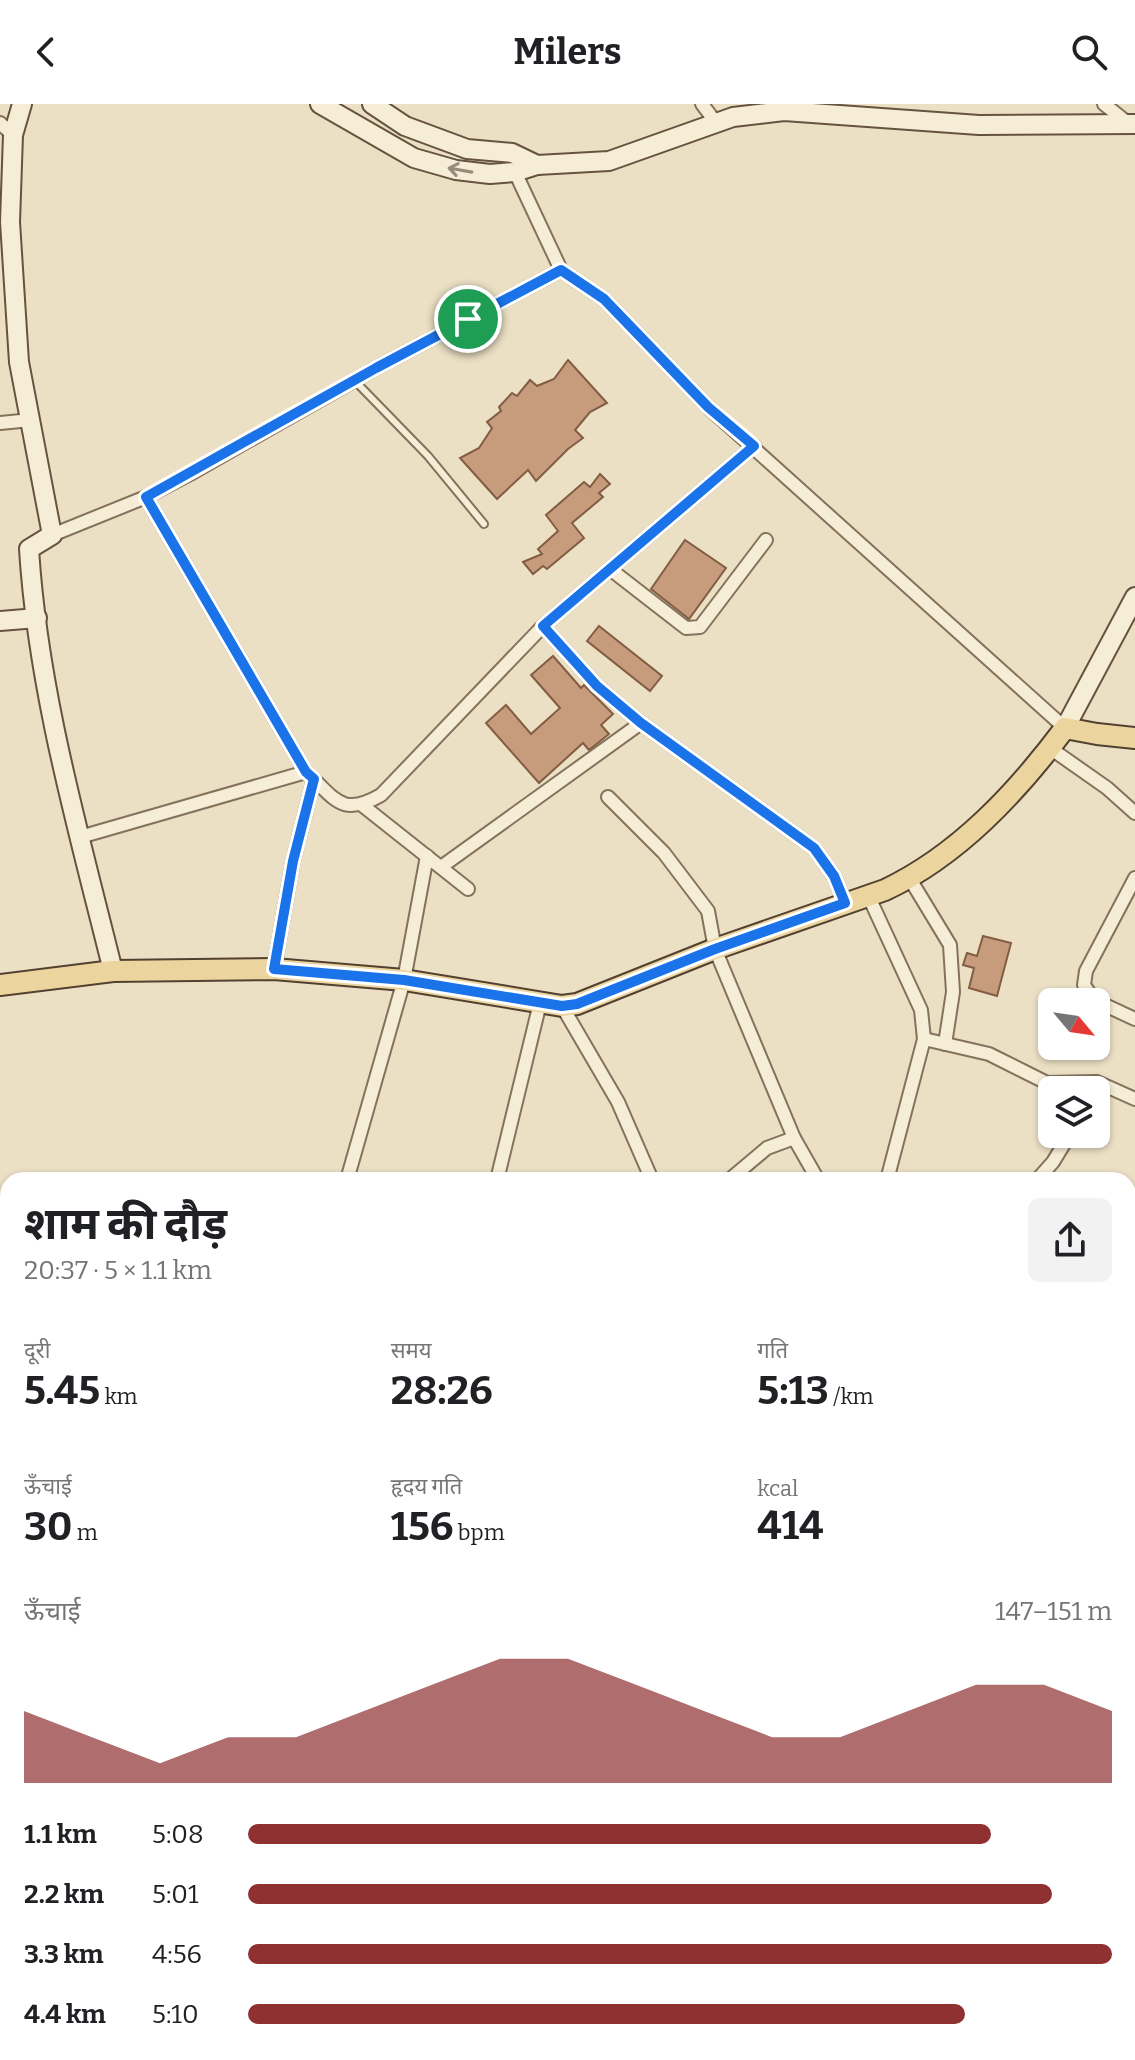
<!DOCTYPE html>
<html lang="hi">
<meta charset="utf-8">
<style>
body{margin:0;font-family:Bitter,"Noto Sans Devanagari",serif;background:#f2f2f2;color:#202124;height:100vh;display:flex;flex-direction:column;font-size:30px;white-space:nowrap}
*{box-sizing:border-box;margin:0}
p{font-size:26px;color:#757577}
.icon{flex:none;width:44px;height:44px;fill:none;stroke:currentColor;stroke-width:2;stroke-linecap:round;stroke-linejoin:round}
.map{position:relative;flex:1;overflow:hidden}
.sheet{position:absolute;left:0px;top:1068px;width:1136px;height:888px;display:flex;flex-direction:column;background:#fff;border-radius:24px 24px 0 0;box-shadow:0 2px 6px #0004}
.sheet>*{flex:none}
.needle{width:52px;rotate:119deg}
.buttons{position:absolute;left:1038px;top:884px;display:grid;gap:16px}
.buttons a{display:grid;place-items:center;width:72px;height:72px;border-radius:12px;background:#fff;box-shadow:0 2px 6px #0004;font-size:40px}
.pin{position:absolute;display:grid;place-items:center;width:68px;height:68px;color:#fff;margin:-34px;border:4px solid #fff;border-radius:50%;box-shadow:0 2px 8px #0007}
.round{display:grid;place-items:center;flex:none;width:84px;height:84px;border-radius:12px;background:#f2f2f2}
.summary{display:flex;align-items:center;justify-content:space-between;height:136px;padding:0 24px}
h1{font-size:44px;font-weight:700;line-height:60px}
.metrics{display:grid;grid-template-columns:repeat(3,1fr);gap:12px;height:136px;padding:8px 24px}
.metrics div{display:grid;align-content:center}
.metrics b{font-size:40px;font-weight:700}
.metrics small{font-size:22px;font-weight:400}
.metrics p{font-size:22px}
.chart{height:224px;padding:16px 24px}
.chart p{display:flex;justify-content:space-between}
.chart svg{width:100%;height:144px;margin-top:8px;fill:#8f3031;opacity:.7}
ul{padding:0 24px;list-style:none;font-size:26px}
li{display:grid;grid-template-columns:128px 96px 1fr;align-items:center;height:60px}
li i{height:20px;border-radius:10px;background:#8f3031}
header{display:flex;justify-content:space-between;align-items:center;height:104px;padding:0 24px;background:#fff;font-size:36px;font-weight:700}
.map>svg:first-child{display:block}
.building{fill:#c79c7d;stroke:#825c43;stroke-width:2}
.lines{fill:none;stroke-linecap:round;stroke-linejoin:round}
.lane-casing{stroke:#84725c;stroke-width:10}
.street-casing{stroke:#84725c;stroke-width:16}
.secondary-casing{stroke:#66533f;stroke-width:22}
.primary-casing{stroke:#524030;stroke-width:24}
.lane{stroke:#f6edd7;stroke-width:6}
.street{stroke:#f6edd7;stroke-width:12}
.secondary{stroke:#f6edd7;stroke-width:18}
.primary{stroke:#ecd49f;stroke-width:20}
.oneway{stroke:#968c7b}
.route-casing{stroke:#fff;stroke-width:16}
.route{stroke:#1a73e8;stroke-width:10}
</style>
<header><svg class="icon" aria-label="back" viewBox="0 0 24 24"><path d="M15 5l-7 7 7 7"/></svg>Milers<svg class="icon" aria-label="search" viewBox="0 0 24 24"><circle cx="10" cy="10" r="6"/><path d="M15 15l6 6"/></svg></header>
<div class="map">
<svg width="1135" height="1956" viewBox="0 0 1135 1956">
<rect width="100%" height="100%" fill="#ebe0c4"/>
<g class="building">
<path d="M568,256L607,299L590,308L575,326L583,334L568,345L536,377L528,366L497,395L460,354L479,344L492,324L487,318L501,307L499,303L512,289L517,292L530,276L537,282L554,275Z"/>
<path d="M600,370L610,380L599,389L603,393L572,419L584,434L547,465L543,462L533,470L523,458L542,450L538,445L558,427L546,411L584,378L590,383Z"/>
<path d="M685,436L726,464L689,515L651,485Z"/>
<path d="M599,522L662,572L650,587L587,537Z"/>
<path d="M553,552L581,584L584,581L613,610L601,621L609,630L589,646L583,639L539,679L486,619L506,601L531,630L560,604L531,571Z"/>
<path d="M983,832L1011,839L997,892L969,884L974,864L963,861L967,849L977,852Z"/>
</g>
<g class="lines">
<g class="lane-casing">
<path id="lane" d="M355,277L428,352L484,420"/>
</g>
<g class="street-casing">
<g id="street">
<path d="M702,0L717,20"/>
<path d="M1104,0L1129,20"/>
<path d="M0,19L13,31"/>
<path d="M515,68L561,166L604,195L708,303L1065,624"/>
<path d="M0,319L31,316"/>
<path d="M146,393L306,668C335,694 341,714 381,691L543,522L754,342"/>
<path d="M52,431L146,393L190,370L376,264L561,166"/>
<path d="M610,465L686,524L700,523L766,436"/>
<path d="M543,522L597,582L641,619L814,744L834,772L845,799"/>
<path d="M1050,644L1107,684L1135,709"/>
<path d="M608,693L664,749L708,807L715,845L794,1034L818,1076"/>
<path d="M362,701L468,785"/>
<path d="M80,733L306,668"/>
<path d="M441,763L641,619"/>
<path d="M1135,774L1086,867L1084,881L1094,896L1135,915"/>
<path d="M910,775L950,841L953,888L945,940"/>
<path d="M868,791L921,906L924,935"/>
<path d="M274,865L293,757L314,675"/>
<path d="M562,902L618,998L652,1076"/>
<path d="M347,1076L404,876L427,752"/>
<path d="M497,1076L540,899"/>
<path d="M729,1076L767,1044L794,1034"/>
<path d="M887,1076L924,935L989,950L1047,979L1097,978L1135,995"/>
<path d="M1037,1076L1053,1058L1070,1030"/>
<path d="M0,1203L8,1205"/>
<path d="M1128,1284L1135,1290"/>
<path d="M1128,1373L1135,1369"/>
<path d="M0,1409L8,1414"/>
<path d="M0,1462L8,1448"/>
<path d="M1128,1487L1135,1493"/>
<path d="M0,1770H5L8,1766"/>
<path d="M0,1932H8"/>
<path d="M119,1948L125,1956"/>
<path d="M224,1948L229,1956"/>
<path d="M375,1948L378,1956"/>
</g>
</g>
<g class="secondary-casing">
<g id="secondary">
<path d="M22,0L13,31L10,118L19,258L52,431L29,445C38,588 79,729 113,867"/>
<path d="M320,0L414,54L456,66L490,70L515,68L537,61L609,57L733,13L784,7L979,21L1135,20"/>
<path d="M372,0L405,22L467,45L512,49L537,61"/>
<path d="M0,517L37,514"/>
<path d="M1065,624L1135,493"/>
<path d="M1128,1607L1135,1603"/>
<path d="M688,1956L691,1948"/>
</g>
</g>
<g class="primary-casing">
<path id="primary" d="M0,881L113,867L274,865L404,876L562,902L577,900L715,845L885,786C959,751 1017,688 1065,624L1097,630L1135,634"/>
</g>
<use href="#lane" class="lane"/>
<use href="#street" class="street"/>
<use href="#secondary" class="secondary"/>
<use href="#primary" class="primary"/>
</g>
<defs><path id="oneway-shaft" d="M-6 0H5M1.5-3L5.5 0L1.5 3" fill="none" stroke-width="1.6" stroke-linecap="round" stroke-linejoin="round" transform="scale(2)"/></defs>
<use class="oneway" href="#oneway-shaft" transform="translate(460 66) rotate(-170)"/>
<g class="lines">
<g class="route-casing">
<path id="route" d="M561,166L604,195L708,303L754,342L543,522L597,582L641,619L814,744L834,772L845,799L715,845L577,900L562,902L404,876L274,865L293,757L314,675L306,668L146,393L376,264Z"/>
</g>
<use href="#route" class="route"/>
</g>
</svg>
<div class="buttons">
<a><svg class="needle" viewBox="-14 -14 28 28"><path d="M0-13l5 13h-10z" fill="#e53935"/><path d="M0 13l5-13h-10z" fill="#757577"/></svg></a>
<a><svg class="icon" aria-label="layers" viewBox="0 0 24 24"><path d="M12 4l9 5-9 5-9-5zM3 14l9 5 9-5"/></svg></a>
</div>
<div class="pin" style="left:468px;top:215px;background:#1e9e55"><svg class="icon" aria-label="arrive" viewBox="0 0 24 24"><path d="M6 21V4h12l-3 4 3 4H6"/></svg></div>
<section class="sheet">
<div class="summary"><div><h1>शाम की दौड़</h1><p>20:37 · 5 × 1.1 km</p></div><a class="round"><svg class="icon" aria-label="share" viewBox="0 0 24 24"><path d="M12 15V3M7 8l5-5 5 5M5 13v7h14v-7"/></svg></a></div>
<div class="metrics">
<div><p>दूरी</p><b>5.45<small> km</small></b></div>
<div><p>समय</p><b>28:26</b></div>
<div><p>गति</p><b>5:13<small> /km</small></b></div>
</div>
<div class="metrics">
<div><p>ऊँचाई</p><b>30<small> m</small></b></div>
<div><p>हृदय गति</p><b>156<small> bpm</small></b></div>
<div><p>kcal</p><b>414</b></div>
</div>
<div class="chart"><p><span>ऊँचाई</span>147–151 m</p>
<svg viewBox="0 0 160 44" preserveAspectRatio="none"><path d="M0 44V22L10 30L20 38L30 30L40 30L50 22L60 14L70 6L80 6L90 14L100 22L110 30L120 30L130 22L140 14L150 14L160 22V44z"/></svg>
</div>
<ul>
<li><b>1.1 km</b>5:08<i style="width:86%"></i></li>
<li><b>2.2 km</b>5:01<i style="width:93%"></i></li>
<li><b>3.3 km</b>4:56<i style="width:100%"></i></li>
<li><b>4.4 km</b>5:10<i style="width:83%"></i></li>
</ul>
</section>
</div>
